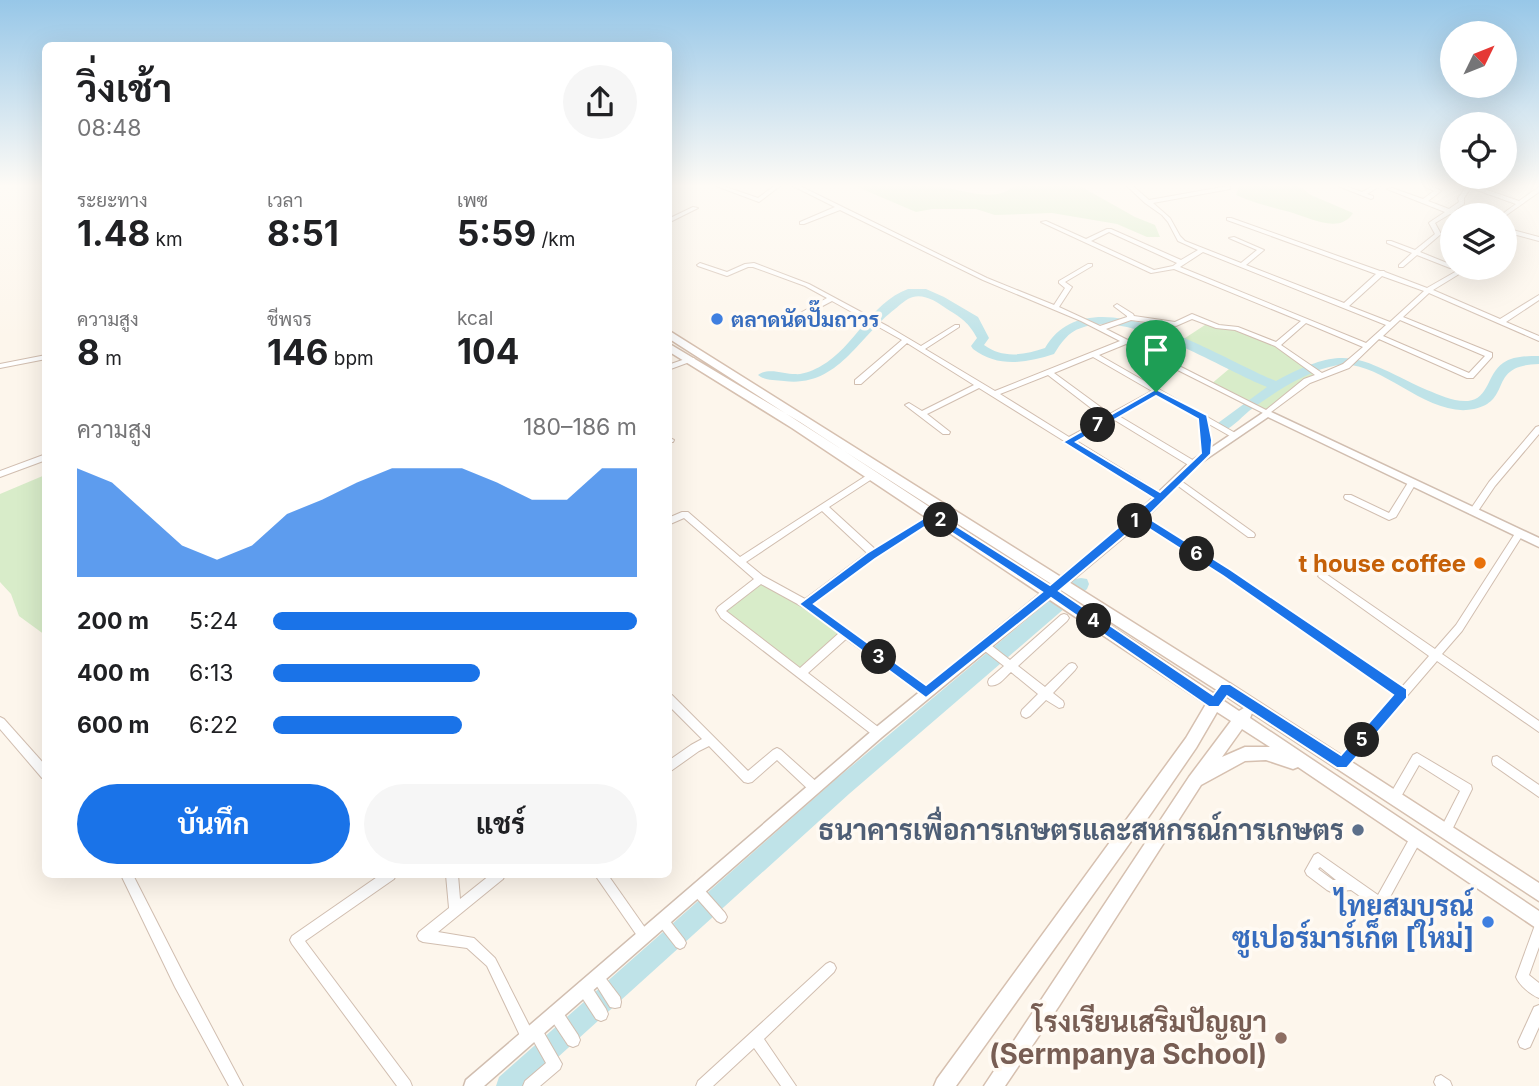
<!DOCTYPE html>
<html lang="th">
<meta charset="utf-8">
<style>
body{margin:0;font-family:Inter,Sarabun,sans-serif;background:#f6f6f6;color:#202124;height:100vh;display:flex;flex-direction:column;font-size:26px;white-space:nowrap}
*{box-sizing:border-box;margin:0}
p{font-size:23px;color:#757577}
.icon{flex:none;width:38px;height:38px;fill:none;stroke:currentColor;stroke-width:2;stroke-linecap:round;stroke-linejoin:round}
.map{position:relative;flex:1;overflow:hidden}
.sheet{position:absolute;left:42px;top:42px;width:630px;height:836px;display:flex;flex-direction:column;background:#fff;border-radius:10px;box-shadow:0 7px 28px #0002}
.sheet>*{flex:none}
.needle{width:46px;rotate:47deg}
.tools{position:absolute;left:1440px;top:21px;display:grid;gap:14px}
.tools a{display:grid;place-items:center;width:77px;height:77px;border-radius:50%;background:#fff;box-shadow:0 7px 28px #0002;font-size:35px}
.pin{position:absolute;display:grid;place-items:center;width:60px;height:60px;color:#fff;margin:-72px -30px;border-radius:50% 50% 50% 0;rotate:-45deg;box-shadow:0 0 7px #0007}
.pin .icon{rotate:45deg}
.km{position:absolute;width:35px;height:35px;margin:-18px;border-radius:50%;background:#222;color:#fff;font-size:19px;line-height:35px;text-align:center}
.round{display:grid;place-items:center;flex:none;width:74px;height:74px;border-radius:37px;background:#f6f6f6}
.headline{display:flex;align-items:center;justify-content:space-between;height:119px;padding:0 35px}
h1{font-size:38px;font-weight:700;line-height:52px}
.figures{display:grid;grid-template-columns:repeat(3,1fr);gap:10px;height:119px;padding:7px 35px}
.figures div{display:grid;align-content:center}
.figures b{font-size:35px;font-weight:700}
.figures small{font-size:19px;font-weight:400}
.figures p{font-size:19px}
.chart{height:196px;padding:14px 35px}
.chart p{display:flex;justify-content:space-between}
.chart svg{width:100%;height:126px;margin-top:7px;fill:#1a73e8;opacity:.7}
.button{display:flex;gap:14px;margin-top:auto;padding:14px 35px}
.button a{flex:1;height:80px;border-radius:42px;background:#1a73e8;color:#fff;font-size:28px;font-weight:700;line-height:80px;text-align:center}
.button a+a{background:#f6f6f6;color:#202124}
ul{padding:0 35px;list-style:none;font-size:23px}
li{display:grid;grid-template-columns:112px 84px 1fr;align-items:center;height:52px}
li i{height:18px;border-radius:9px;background:#1a73e8}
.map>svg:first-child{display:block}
.green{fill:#d8ecc9}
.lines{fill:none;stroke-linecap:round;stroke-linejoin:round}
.river{fill:#bfe3e8;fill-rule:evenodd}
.minor-casing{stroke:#d1beb0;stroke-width:2}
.tertiary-casing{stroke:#d1beb0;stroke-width:3}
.secondary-casing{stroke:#d6c0b0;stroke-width:3}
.minor{fill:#fff;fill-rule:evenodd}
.tertiary{fill:#fff;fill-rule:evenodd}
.secondary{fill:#fff;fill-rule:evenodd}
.route{fill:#1a73e8;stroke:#fff;stroke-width:2;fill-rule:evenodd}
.shop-dot{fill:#3f7fe0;stroke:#fffaf3;stroke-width:2.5}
.food-dot{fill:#e8710a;stroke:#fffaf3;stroke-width:2.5}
.service-dot{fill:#5c6f8a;stroke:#fffaf3;stroke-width:2.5}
.education-dot{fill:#8d6e63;stroke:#fffaf3;stroke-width:2.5}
.labels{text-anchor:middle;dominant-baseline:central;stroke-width:7;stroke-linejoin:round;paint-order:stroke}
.far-shop-label{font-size:21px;font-weight:bold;fill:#366cbe;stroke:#fffaf3;text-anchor:start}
.food-label{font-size:24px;font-weight:bold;fill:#c56008;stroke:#fffaf3;text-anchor:end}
.near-service-label{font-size:28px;font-weight:bold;fill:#4e5e75;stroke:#fffaf3;text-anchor:end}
.near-shop-label{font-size:28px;font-weight:bold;fill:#366cbe;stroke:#fffaf3;text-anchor:end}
.near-education-label{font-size:28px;font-weight:bold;fill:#785e54;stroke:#fffaf3;text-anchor:end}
</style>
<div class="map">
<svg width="1539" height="1086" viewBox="0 0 1539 1086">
<rect width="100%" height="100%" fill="#fdf6ec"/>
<g class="green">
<path d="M855,186C881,186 907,184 933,186C957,187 994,205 1014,186H1080L1135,217L1155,225L1160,237H1147L1117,224L1052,213L995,215L976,209H932L916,212Z"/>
<path d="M1239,186H1299L1311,195L1353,213C1340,235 1308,217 1290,212C1271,207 1254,203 1236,195Z"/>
<path d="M1208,323C1254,330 1282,348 1320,375L1267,413L1210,385L1229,369L1179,342Z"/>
<path d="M45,475H46L45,635L19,616L11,594L0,582V494Z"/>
<path d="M760,579L846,633L800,674L721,610Z"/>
</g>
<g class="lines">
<g class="river">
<path d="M908,289H926L944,297L978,317L989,338L984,345C1003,359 1024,355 1045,348C1090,271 1220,359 1276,381C1349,341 1359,359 1427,390C1440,395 1453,402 1468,401C1489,399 1487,374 1503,363C1513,356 1527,356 1539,356V364C1486,365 1514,400 1474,409C1427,419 1381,359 1338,365C1308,370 1277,391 1253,408C1243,415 1234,427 1223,431L1216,426L1218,423L1267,387C1219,368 1130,309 1081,328C1068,332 1061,343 1054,354C1026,363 998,368 973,349L971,346L977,338C969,323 962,318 947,309C937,302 925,294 913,297C907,298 900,305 895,309C858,337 838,388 784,381C775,380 765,381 758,375C768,367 784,374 795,374C803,375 814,370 821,366C855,347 870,303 908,289Z"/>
<path d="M1081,578L1087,579L1089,584L1087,589L849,794L526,1086H496L499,1077L835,780L1075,579Z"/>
</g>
<g class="minor-casing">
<g id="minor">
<path d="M716,186H723L758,198L774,186H780L759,202Z"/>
<path d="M793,186H800L987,278L1054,305L1065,288L1059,283V281L1088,264H1092V266L1065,282L1072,287L1059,307L1100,326L1127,317V316L1115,307L1114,306L1117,304L1133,314L1134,316L1175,322L1192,314L1219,325L1238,327L1276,342L1301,321L1174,269L1151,273L1041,222L1046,221L1086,239L1107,229H1111L1181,260L1198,250L1178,241L1168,222L1162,215L1145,203L1127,186H1133L1149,200L1228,186L1230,187V189L1153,203L1170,218L1180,236L1185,241L1241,263L1257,250L1229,238L1234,237L1264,250L1246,265L1344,303L1376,274L1227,220V218H1231L1380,271H1384L1385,272L1427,288L1462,268H1469L1433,290L1500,319L1539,295V300L1506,322L1539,336V341L1429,293L1403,317L1492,353V357L1473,378H1467L1379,339L1349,368L1310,383L1267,415L1126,344L1099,355L1237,434L1236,436H1230L1207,423L1210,454L1209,456H1203L1199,418L1158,394L1119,416L1196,462L1197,464L1196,466H1190L1113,419L1075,440L1164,495L1165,497L1164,499L1161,500L1065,443L1064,441L979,388L927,414L950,432L949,434H943L905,405L909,403L922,411L974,385L907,343L861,384H855V380L902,340L832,301L781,328H777V326L827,298L805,286L753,267H748L727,276L698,266L697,265L700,263L727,272L745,264L754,263L809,284L889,327L921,346L955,325H959V327L925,349L995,391L1120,341L1081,321L983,280L840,210L804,224H800V222L835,207ZM1109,232L1177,263L1173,266L1154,270L1091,241ZM1203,252L1386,325L1366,343L1180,267ZM1382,276L1424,291L1390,322L1349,306ZM1192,319L1216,328L1235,330L1275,346L1315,375L1304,379L1266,410L1106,329L1131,320L1176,326ZM1400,320L1485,356L1469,373L1383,336ZM1306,323L1363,347L1343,364L1322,373L1281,345ZM1093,357L1152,391L1110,414L1054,373ZM1048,375L1104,418L1069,437L1000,394Z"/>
<path d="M1338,186H1345L1362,192L1373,186H1380L1367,194L1373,196V198L1371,199Z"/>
<path d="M1424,186H1431L1441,191L1428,201L1449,209L1459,202L1458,198L1467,186H1475L1519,201L1539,187V192L1505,216V215H1501L1516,204L1471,188L1464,198V204L1454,211L1462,215L1450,214L1435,223L1441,234L1420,252L1452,265V268H1454H1450L1417,255L1403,267H1399V265L1412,253L1387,243V241H1391L1415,250L1435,234L1429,223L1430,222L1445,212L1387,189L1392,188L1423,199L1434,191Z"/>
<path d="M693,207L698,208L668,223V219Z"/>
<path d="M1505,228L1539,237V241L1509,233L1513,239L1505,245V240L1507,239L1505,236Z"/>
<path d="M46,355V359L0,368V364Z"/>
<path d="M688,358H694L695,360L668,370V365Z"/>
<path d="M1539,426V434L1495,486L1476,514H1470L1469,512L1470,510L1489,482L1536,427Z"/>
<path d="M668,437L674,440L673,442H668Z"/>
<path d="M46,454V460L0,477V471Z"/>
<path d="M872,472L875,473L876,475L875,477L829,507L875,549L931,514H937L938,516L937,518L871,559L813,604L931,689L932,692L931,695L927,696L923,695L846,639L808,673L882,730L883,733L882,736L878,738L874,736L721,618L716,610L718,607L754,579L684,518L668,525V518L682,512H688L740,557ZM822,511L867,553L805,599L763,576L746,562ZM761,584L803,607L839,633L800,668L726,611Z"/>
<path d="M1177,478L1254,533L1255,535L1254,537H1248L1174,483L1173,481L1174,479Z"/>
<path d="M1412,480L1416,483L1396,517L1389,520L1345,499L1344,497L1345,495H1351L1389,513L1409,481Z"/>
<path d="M1140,514L1230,571L1401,688L1429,656L1320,578L1318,576L1320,574H1326L1435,649L1456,625L1516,532H1522L1523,534L1522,536L1462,631L1442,654L1539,721V732L1437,661L1346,767L1342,768L1338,767L1337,763L1338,759L1395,695L1224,575L1137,519L1136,517L1137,515Z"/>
<path d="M1064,614L1067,615L1069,618L1067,621L1018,666L1045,687L1069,664L1072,663L1075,664L1077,667L1075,670L1053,693L1063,701L1064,704L1063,707L1059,708L1046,700L1030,716L1026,718L1022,716L1021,713L1022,710L1038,694L1011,672C1005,677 998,688 989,685L988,682L989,679L1004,666L981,648L979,645L981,642L984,641L987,642L1010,660L1061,615Z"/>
<path d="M668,694L672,695L748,771L773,750L777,748L781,750L819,784L820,788L819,792L815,793L811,792L777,760L752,782L748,783L744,782L709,746L699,751L668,773V761L691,745L702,739L668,705Z"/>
<path d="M0,717L4,719L46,766V779L42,778L0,729Z"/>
<path d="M1417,753L1471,785L1472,789L1450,834L1446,836L1442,834L1440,830L1460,791L1419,765L1398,802L1394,803L1390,802L1388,798L1413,755Z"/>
<path d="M1497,756L1539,785V797L1493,765L1492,761L1493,757Z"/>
<path d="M1416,832L1420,834L1422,838L1420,842L1384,908L1380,910L1351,890L1331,892L1327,890L1307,875L1305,871L1314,855L1318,853L1378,895L1412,834ZM1320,867L1336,880H1333L1318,869Z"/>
<path d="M121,875H133L185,977L243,1086H229L175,987Z"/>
<path d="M380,875H396L394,879L305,941L410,1081L412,1086H397L292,944L290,940L292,936Z"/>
<path d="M446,875H458L460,899L490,875H505L503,879L438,932L474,938L495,958L530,1027L535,1024L540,1026L562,1064L560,1069L540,1086H523L525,1081L546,1063L533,1040L528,1044L523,1042L487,966L467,948L423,942L419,940L417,936L419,932L449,908Z"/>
<path d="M595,875H608L648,932L650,936L648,940L644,942L640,940Z"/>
<path d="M697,884L701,886L725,913L727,917L725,921L721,923L717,921L693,894L691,890L693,886Z"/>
<path d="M662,914L666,916L684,939L686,943L684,947L680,949L676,947L658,924L656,920L658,916Z"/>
<path d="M1539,923V947L1529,975L1539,983V998C1531,995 1519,985 1516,977L1535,925Z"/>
<path d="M830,962L834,964L836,968L834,972L764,1039L796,1086H781L754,1048L713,1086H696L698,1081L826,964Z"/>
<path d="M597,970L601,972L620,997L621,1002L620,1007L615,1008L610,1007L593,980L591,976L593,972Z"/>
<path d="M584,982L589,983L606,1009L608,1014L606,1019L601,1021L596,1019L579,993L578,988L579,983Z"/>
<path d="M1539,1005V1027L1530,1047L1525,1049L1520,1047L1518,1042L1534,1007Z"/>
<path d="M555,1006L560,1008L578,1035L580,1040L578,1045L573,1047L568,1045L550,1018L548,1013L550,1008Z"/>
<path d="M1441,1075L1450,1081L1452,1086H1436L1434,1082L1436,1077Z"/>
</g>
</g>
<g class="tertiary-casing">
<g id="tertiary">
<path d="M1267,410L1539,538V547L1268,417L1196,466L1144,520L1065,586H1057L1056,583L1057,580L1136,514L1190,462Z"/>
<path d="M1050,588L1054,589L1056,592L1054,595L882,737L484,1086H464L466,1080L874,729L1046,589Z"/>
</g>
</g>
<g class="secondary-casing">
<path id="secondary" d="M668,330L1231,684L1539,883V901L1252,713L1250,718L1539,911V930L1298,767L1293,769L1266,760L1245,761L1201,785L1059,1006L1005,1086H984L1189,777L1231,721L1217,712L1196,748L1152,812L956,1086H934L937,1079L1186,738L1206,704L792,428L668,351V343L800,422L1213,693L1218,692L1223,694L668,338ZM1223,694L1244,708L1239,711L1224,701ZM1242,729L1270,747H1245L1222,757Z"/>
</g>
<use href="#minor" class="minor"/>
<use href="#tertiary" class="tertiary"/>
<use href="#secondary" class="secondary"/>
</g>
<linearGradient id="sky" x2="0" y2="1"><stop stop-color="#97c7e8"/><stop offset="0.55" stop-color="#fefbf6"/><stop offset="1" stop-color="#fefbf6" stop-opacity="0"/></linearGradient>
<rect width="1539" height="338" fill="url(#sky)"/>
<path class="route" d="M1156,389L1207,415L1212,440L1211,454L1147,517L1231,570L1407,689V698L1347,768H1337L1227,696L1219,707H1209L1051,598L926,698L799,604L867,553L934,512L1050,585L1153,498L1063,442ZM1156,396L1198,419L1201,453L1160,492L1076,442ZM934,521L1042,592L926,685L814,604L875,559ZM1140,523L1223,576L1393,695L1341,755L1230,684H1221L1213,695L1059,591Z"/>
<g class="shop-dot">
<circle cx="717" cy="319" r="7"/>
<circle cx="1488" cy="922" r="7"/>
</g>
<circle class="food-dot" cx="1480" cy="563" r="7"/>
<circle class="service-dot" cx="1358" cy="830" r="7"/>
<circle class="education-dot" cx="1281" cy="1038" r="7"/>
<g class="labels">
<g class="far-shop-label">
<text x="731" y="319">ตลาดนัดปั๊มถาวร</text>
</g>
<g class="food-label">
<text x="1466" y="563">t house coffee</text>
</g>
<g class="near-service-label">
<text x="1344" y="830">ธนาคารเพื่อการเกษตรและสหกรณ์การเกษตร</text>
</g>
<g class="near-shop-label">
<text x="1474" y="906">ไทยสมบูรณ์<tspan x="1474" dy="32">ซูเปอร์มาร์เก็ต [ใหม่]</tspan></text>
</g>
<g class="near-education-label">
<text x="1267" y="1022">โรงเรียนเสริมปัญญา<tspan x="1267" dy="32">(Sermpanya School)</tspan></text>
</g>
</g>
</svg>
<div class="tools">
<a><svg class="needle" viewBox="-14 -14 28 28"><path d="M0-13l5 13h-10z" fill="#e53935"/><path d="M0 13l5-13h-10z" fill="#757577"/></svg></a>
<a><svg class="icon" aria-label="locate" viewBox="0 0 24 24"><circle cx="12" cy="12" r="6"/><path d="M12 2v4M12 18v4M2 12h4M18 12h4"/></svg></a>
<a><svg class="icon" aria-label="layers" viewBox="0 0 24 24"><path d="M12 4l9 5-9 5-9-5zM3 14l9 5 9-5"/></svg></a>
</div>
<div class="pin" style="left:1156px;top:392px;background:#1e9e55"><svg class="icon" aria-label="arrive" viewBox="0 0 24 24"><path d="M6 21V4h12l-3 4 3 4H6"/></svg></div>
<b class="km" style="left:1135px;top:521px">1</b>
<b class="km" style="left:941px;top:520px">2</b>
<b class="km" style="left:879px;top:657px">3</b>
<b class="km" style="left:1094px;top:621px">4</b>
<b class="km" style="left:1362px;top:740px">5</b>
<b class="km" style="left:1197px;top:554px">6</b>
<b class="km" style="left:1098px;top:425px">7</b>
<section class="sheet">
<div class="headline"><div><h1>วิ่งเช้า</h1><p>08:48</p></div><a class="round"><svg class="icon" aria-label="share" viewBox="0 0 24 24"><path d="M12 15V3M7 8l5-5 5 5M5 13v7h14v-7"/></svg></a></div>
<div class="figures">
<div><p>ระยะทาง</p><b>1.48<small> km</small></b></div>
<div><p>เวลา</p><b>8:51</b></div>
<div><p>เพซ</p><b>5:59<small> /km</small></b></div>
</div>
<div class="figures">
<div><p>ความสูง</p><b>8<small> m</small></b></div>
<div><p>ชีพจร</p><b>146<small> bpm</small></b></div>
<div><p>kcal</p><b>104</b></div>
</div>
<div class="chart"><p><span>ความสูง</span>180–186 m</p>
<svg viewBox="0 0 160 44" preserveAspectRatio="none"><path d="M0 44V6L10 11L20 22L30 33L40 38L50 33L60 22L70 17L80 11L90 6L100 6L110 6L120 11L130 17L140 17L150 6L160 6V44z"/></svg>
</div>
<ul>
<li><b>200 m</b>5:24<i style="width:100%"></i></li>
<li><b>400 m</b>6:13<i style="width:57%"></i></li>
<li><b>600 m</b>6:22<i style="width:52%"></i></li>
</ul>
<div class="button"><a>บันทึก</a><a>แชร์</a></div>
</section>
</div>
